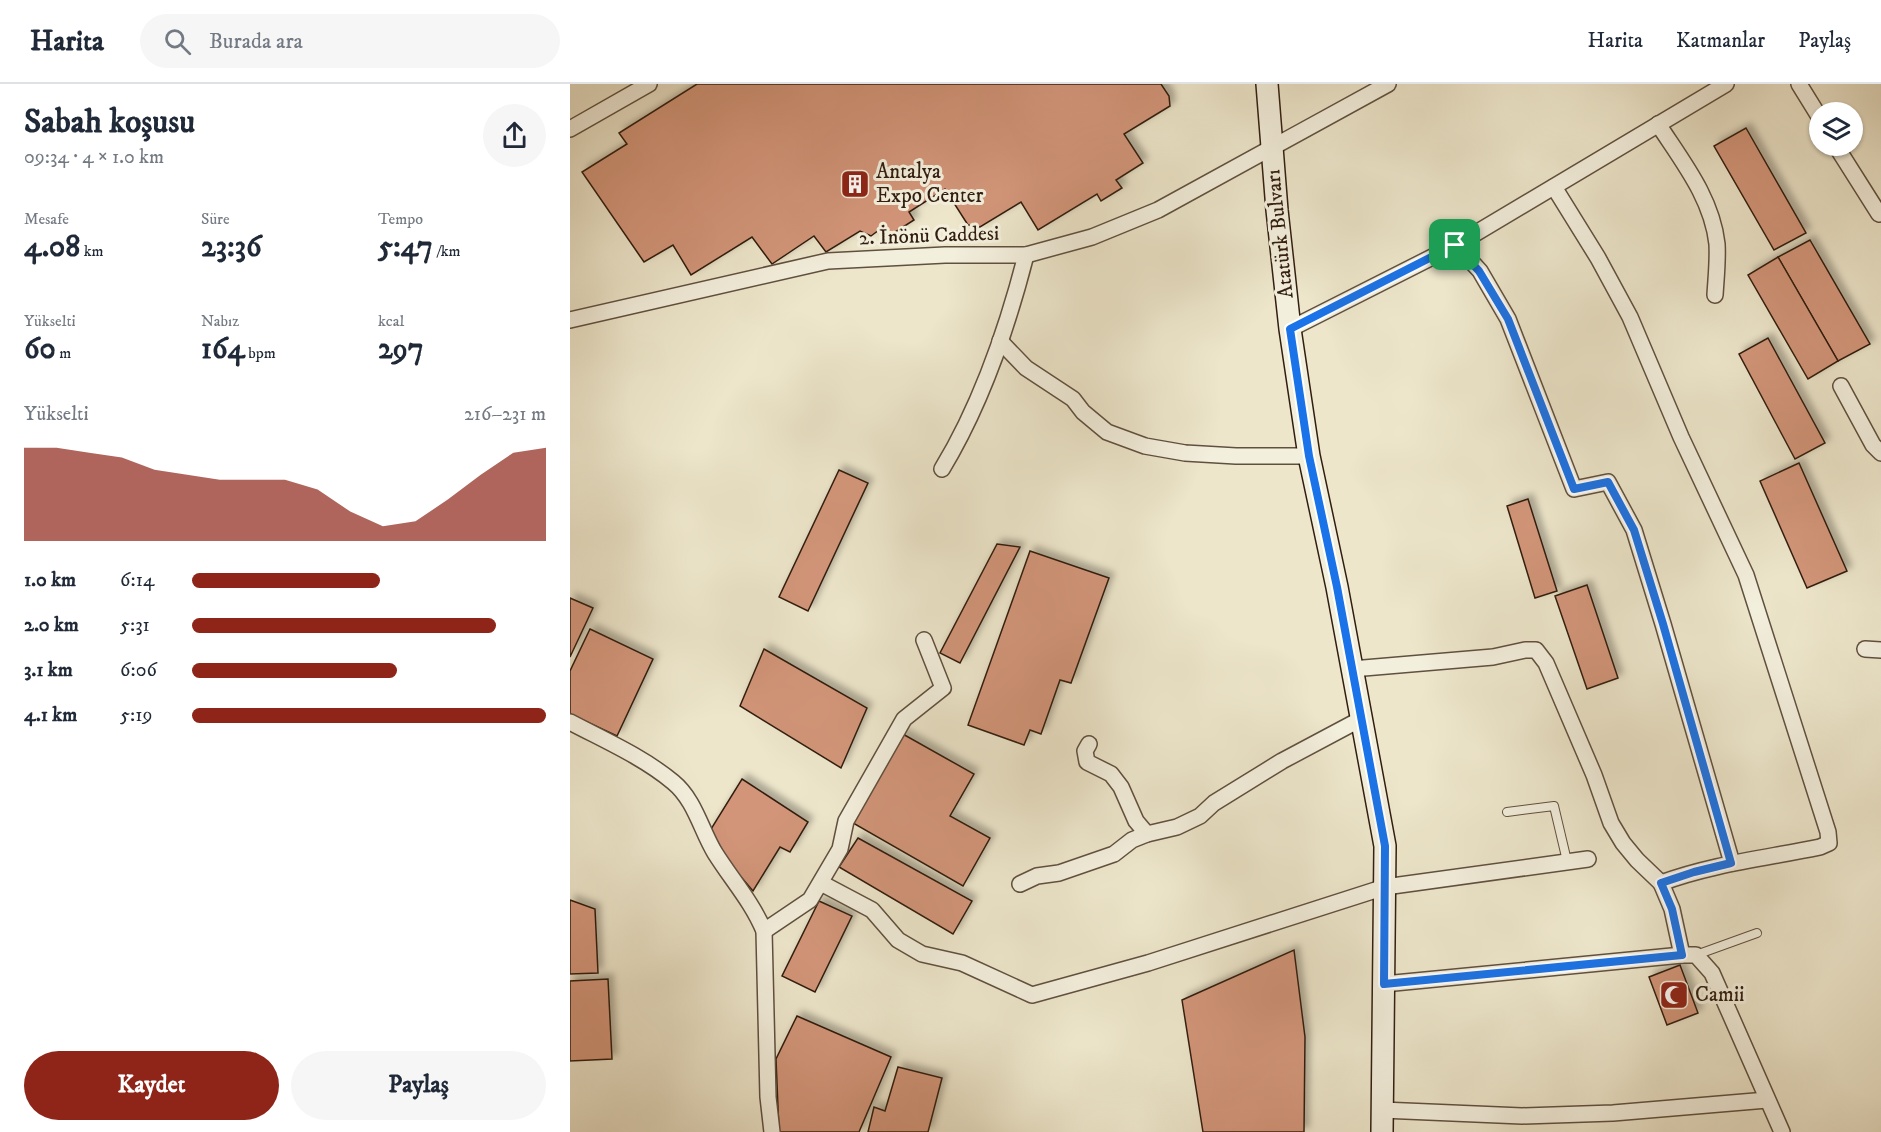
<!DOCTYPE html>
<html lang="tr">
<meta charset="utf-8">
<style>
body{margin:0;font-family:"IM FELL DW Pica",serif;background:#f6f6f7;color:#1f2937;height:100vh;display:flex;flex-direction:column;font-size:22px;white-space:nowrap}
*{box-sizing:border-box;margin:0}
p{font-size:20px;color:#747a83}
.icon{flex:none;width:33px;height:33px;fill:none;stroke:currentColor;stroke-width:2;stroke-linecap:round;stroke-linejoin:round}
.map{position:relative;flex:1;overflow:hidden}
.side{display:flex;flex-direction:column;background:#fff;width:570px}
.side>*{flex:none}
.fabs{position:absolute;left:1239px;top:18px;display:grid;gap:12px}
.fabs a{display:grid;place-items:center;width:54px;height:54px;border-radius:50%;background:#fff;box-shadow:0 2px 4px #0004;font-size:30px}
.pin{position:absolute;display:grid;place-items:center;width:51px;height:51px;color:#fff;margin:-26px;border-radius:12px;box-shadow:0 3px 9px #0006}
.round{display:grid;place-items:center;flex:none;width:63px;height:63px;border-radius:32px;background:#f6f6f7}
.head{display:flex;align-items:center;justify-content:space-between;height:102px;padding:0 24px}
h1{font-size:33px;font-weight:800;line-height:45px}
.metrics{display:grid;grid-template-columns:repeat(3,1fr);gap:9px;height:102px;padding:6px 24px}
.metrics div{display:grid;align-content:center}
.metrics b{font-size:30px;font-weight:800}
.metrics small{font-size:16px;font-weight:400}
.metrics p{font-size:16px}
.chart{height:168px;padding:12px 24px}
.chart p{display:flex;justify-content:space-between}
.chart svg{width:100%;height:108px;margin-top:6px;fill:#8f2418;opacity:.7}
.button{display:flex;gap:12px;margin-top:auto;padding:12px 24px}
.button a{flex:1;height:69px;border-radius:36px;background:#8f2418;color:#fff;font-size:24px;font-weight:800;line-height:69px;text-align:center}
.button a+a{background:#f6f6f7;color:#1f2937}
ul{padding:0 24px;list-style:none;font-size:20px}
li{display:grid;grid-template-columns:96px 72px 1fr;align-items:center;height:45px}
li i{height:15px;border-radius:8px;background:#8f2418}
header{display:flex;align-items:center;gap:36px;box-sizing:border-box;height:84px;padding:0 30px;background:#fff;border-bottom:2px solid #e0e1e3}
header strong{font-size:28px}
nav{display:flex;gap:33px;margin-inline-start:auto;font-size:21px}
.search{width:420px;height:54px;background:#f6f6f7;display:flex;align-items:center;gap:15px;box-sizing:border-box;padding:0 21px;border-radius:33px;color:#747a83;font-size:22px}
main{display:flex;flex:1;min-height:0}
.map>svg:first-child{display:block}
.building{fill:#d29579;stroke:#311e10;stroke-width:1.5;filter:url(#shadow)}
.lines{fill:none;stroke-linecap:round;stroke-linejoin:round}
.lane-casing{stroke:#60503f;stroke-width:10}
.street-casing{stroke:#60503f;stroke-width:18}
.secondary-casing{stroke:#311e10;stroke-width:24}
.lane{stroke:#f3efdd;stroke-width:8}
.street{stroke:#f3efdd;stroke-width:15}
.secondary{stroke:#f3efdd;stroke-width:21}
.route-casing{stroke:#fff;stroke-width:12}
.route{stroke:#1a73e8;stroke-width:8}
.labels{text-anchor:middle;dominant-baseline:central;stroke-width:6;stroke-linejoin:round;paint-order:stroke}
.poi-label{font-size:21px;fill:#311e10;stroke:#f3efdd;text-anchor:start}
.street-label{font-size:21px;fill:#311e10;stroke:#f3efdd}
</style>
<header>
<strong>Harita</strong>
<div class="search"><svg class="icon" aria-label="search" viewBox="0 0 24 24"><circle cx="10" cy="10" r="6"/><path d="M15 15l6 6"/></svg>Burada ara</div>
<nav><a>Harita</a><a>Katmanlar</a><a>Paylaş</a></nav>
</header>
<main>
<section class="side">
<div class="head"><div><h1>Sabah koşusu</h1><p>09:34 · 4 × 1.0 km</p></div><a class="round"><svg class="icon" aria-label="share" viewBox="0 0 24 24"><path d="M12 15V3M7 8l5-5 5 5M5 13v7h14v-7"/></svg></a></div>
<div class="metrics">
<div><p>Mesafe</p><b>4.08<small> km</small></b></div>
<div><p>Süre</p><b>23:36</b></div>
<div><p>Tempo</p><b>5:47<small> /km</small></b></div>
</div>
<div class="metrics">
<div><p>Yükselti</p><b>60<small> m</small></b></div>
<div><p>Nabız</p><b>164<small> bpm</small></b></div>
<div><p>kcal</p><b>297</b></div>
</div>
<div class="chart"><p><span>Yükselti</span>216–231 m</p>
<svg viewBox="0 0 160 44" preserveAspectRatio="none"><path d="M0 44V6L10 6L20 8L30 10L40 15L50 17L60 19L70 19L80 19L90 23L100 32L110 38L120 36L130 27L140 17L150 8L160 6V44z"/></svg>
</div>
<ul>
<li><b>1.0 km</b>6:14<i style="width:53%"></i></li>
<li><b>2.0 km</b>5:31<i style="width:86%"></i></li>
<li><b>3.1 km</b>6:06<i style="width:58%"></i></li>
<li><b>4.1 km</b>5:19<i style="width:100%"></i></li>
</ul>
<div class="button"><a>Kaydet</a><a>Paylaş</a></div>
</section>
<div class="map">
<svg width="1311" height="1048" viewBox="0 0 1311 1048">
<defs>
<filter id="shadow"><feDropShadow dx="5" dy="-5" stdDeviation="3" flood-color="#0004"/></filter>
</defs>
<rect width="100%" height="100%" fill="#ede6cb"/>
<filter id="stains"><feTurbulence type="fractalNoise" baseFrequency=".00333" numOctaves="4"/><feColorMatrix values="0 0 0 0 .2 0 0 0 0 .09 0 0 0 0 .02 0 0 0 .5 -.17"/></filter>
<radialGradient id="worn" r=".72"><stop offset=".6" stop-color="#630" stop-opacity="0"/><stop offset="1" stop-color="#630" stop-opacity=".3"/></radialGradient>
<g class="building">
<path d="M127,0H591L599,12L600,22L554,50L573,79L546,96L552,104L531,117L527,110L468,146L451,118L410,143L398,141L375,105L339,128L344,136L319,152L313,143L301,152L290,147L256,168L244,152L202,180L182,153L121,191L103,161L74,178L12,88L57,60L49,49Z"/>
<path d="M1176,44L1236,149L1204,166L1144,62Z"/>
<path d="M1240,156L1300,260L1268,277L1208,173Z"/>
<path d="M1208,173L1268,277L1238,295L1178,191Z"/>
<path d="M1198,254L1255,359L1225,375L1169,270Z"/>
<path d="M1229,379L1277,487L1237,504L1190,397Z"/>
<path d="M269,386L298,399L238,527L209,513Z"/>
<path d="M958,415L987,507L965,514L937,422Z"/>
<path d="M427,460L450,463L390,579L370,569Z"/>
<path d="M460,467L539,494L501,599L490,596L471,650L460,646L454,661L398,641Z"/>
<path d="M1017,501L1048,594L1017,605L985,512Z"/>
<path d="M0,514L23,524L0,573Z"/>
<path d="M20,545L83,575L47,652L0,630V587Z"/>
<path d="M194,565L297,624L271,684L170,622Z"/>
<path d="M331,649L404,690L380,732L420,754L393,802L283,739Z"/>
<path d="M172,695L238,738L220,768L210,763L183,807L149,767L141,745Z"/>
<path d="M288,754L402,817L383,850L269,783Z"/>
<path d="M0,816L25,825L28,889L0,890Z"/>
<path d="M249,817L282,832L245,908L212,892Z"/>
<path d="M724,866L735,953L734,1048H633L612,916Z"/>
<path d="M1110,881L1128,929L1097,941L1079,893Z"/>
<path d="M38,895L42,975L0,977V897Z"/>
<path d="M227,932L321,973L289,1048H209L206,975Z"/>
<path d="M328,983L372,994L358,1048H298L304,1023L315,1027Z"/>
</g>
<g class="lines">
<g class="lane-casing">
<g id="lane">
<path d="M937,728L984,722L997,777"/>
<path d="M1126,871L1187,849"/>
</g>
</g>
<g class="street-casing">
<g id="street">
<path d="M1229,0L1250,34"/>
<path d="M1088,40C1112,77 1142,114 1147,160C1148,177 1146,194 1145,211"/>
<path d="M0,45L79,0"/>
<path d="M1266,62L1309,130"/>
<path d="M984,103L1028,174L1060,233L1111,353L1176,491L1258,748L1259,759L1250,763C1197,774 1142,780 1091,799L1102,825L1112,871"/>
<path d="M886,161L910,187L938,235L1004,405L1038,398L1064,446L1093,540L1162,779"/>
<path d="M0,236L258,177L375,171H456L522,153L588,126L818,0"/>
<path d="M720,245L886,161L1156,0"/>
<path d="M430,257L456,284L503,315L513,328L537,348L575,362L615,369L666,372H739"/>
<path d="M1271,302L1303,361L1311,369"/>
<path d="M372,385C412,319 437,245 456,171"/>
<path d="M1295,565L1311,566"/>
<path d="M782,585L923,573L955,566H966L976,579L1024,691L1041,739L1053,759L1067,776L1091,799"/>
<path d="M0,638C34,656 73,673 103,698C125,716 131,746 145,769C162,796 182,818 194,847L198,1013L202,1048"/>
<path d="M519,660L515,667L517,678L541,690L551,703L566,737L577,750"/>
<path d="M251,799L302,826L328,856L352,870L392,879L462,911L578,879L815,803L1018,775"/>
<path d="M450,800L467,792L489,789L544,770L562,756L577,750L607,743L630,732L644,719L712,677L791,635"/>
<path d="M194,847L240,816L270,765L276,737L334,635L373,604L354,556"/>
<path d="M814,900L1112,871H1126L1142,889L1212,1048"/>
<path d="M812,1026L952,1032L1043,1029L1197,1016"/>
</g>
</g>
<g class="secondary-casing">
<path id="secondary" d="M697,0L707,126L720,245L739,372L767,503L815,762L812,1048"/>
</g>
<use href="#lane" class="lane"/>
<use href="#street" class="street"/>
<use href="#secondary" class="secondary"/>
</g>
<g class="lines">
<g class="route-casing">
<path id="route" d="M885,161L909,187L938,235L1004,405L1038,398L1064,446L1093,540L1161,779L1124,788L1091,799L1102,825L1112,871L814,900L815,762L767,503L739,372L720,245Z"/>
</g>
<use href="#route" class="route"/>
</g>
<defs>
<g id="building-square" transform="scale(1.5)"><rect x="-9" y="-9" width="18" height="18" rx="4" fill="#8f2418" stroke="#f3efdd"/><path d="M-4-6H4V6H1V3H-1V6H-4ZM-2.5-4.3h1.7v1.8h-1.7ZM.8-4.3h1.7v1.8H.8ZM-2.5-1h1.7V.8h-1.7ZM.8-1h1.7V.8H.8Z" fill="#fff"/></g>
<g id="mosque-square" transform="scale(1.5)"><rect x="-9" y="-9" width="18" height="18" rx="4" fill="#8f2418" stroke="#f3efdd"/><path d="M3.5-4.9A6 6 0 1 0 3.5 4.9A5 5 0 1 1 3.5-4.9Z" fill="#fff"/></g>
</defs>
<g fill-rule="evenodd">
<use href="#building-square" x="285" y="100"/>
<use href="#mosque-square" x="1104" y="911"/>
</g>
<g class="labels">
<g class="poi-label">
<text x="306" y="88">Antalya<tspan x="306" dy="24">Expo Center</tspan></text>
<text x="1125" y="911">Camii</text>
</g>
<g class="street-label">
<text transform="translate(710 150) rotate(-96)">Atatürk Bulvarı</text>
<text transform="translate(359 152) rotate(-2)">2. İnönü Caddesi</text>
</g>
</g>
<rect width="100%" height="100%" filter="url(#stains)"/>
<rect width="100%" height="100%" fill="url(#worn)"/>
</svg>
<div class="fabs">
<a><svg class="icon" aria-label="layers" viewBox="0 0 24 24"><path d="M12 4l9 5-9 5-9-5zM3 14l9 5 9-5"/></svg></a>
</div>
<div class="pin" style="left:885px;top:161px;background:#1e9e55"><svg class="icon" aria-label="arrive" viewBox="0 0 24 24"><path d="M6 21V4h12l-3 4 3 4H6"/></svg></div>
</div>
</main>
